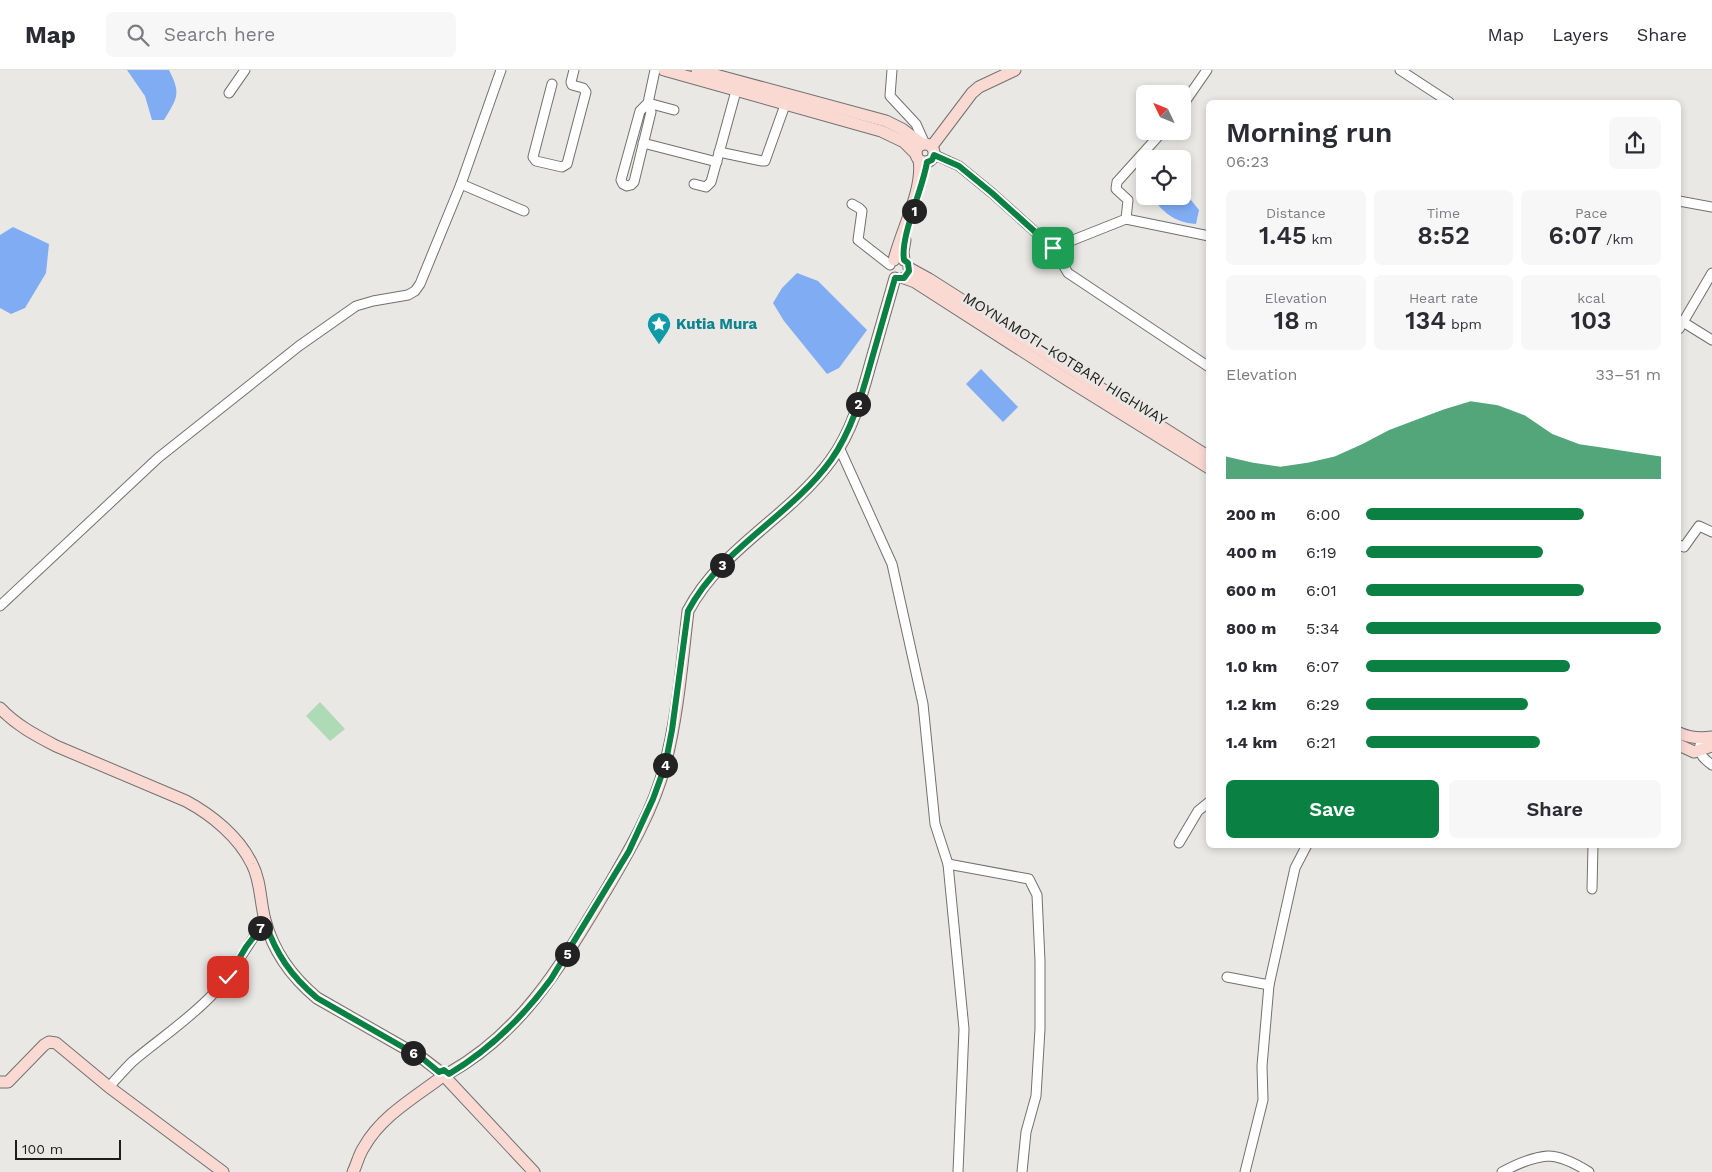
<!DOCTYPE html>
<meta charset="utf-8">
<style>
body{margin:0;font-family:"Work Sans",sans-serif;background:#f7f7f7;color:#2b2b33;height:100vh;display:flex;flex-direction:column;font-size:19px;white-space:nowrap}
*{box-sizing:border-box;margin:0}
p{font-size:16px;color:#7c7c81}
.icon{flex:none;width:28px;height:28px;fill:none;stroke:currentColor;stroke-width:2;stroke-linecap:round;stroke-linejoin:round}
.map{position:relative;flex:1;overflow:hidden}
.side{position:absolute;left:1206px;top:30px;width:475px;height:748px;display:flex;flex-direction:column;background:#fff;border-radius:8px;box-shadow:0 2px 8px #0003}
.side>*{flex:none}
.needle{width:32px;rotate:313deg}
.fabs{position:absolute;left:1136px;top:15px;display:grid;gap:10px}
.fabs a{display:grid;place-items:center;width:55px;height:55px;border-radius:8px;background:#fff;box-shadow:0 2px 8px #0003;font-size:25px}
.scale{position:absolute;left:15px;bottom:12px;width:106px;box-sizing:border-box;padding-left:5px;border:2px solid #1e1d1c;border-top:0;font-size:14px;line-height:18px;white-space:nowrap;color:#1e1d1c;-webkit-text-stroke:4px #e9e8e5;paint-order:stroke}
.pin{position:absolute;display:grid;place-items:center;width:42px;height:42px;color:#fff;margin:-21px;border-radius:10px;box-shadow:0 2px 8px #0006}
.km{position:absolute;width:25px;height:25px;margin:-12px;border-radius:50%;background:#222;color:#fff;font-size:14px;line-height:25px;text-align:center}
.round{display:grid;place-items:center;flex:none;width:52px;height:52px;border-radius:8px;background:#f7f7f7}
.head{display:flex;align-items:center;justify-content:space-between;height:85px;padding:0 20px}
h1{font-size:28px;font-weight:600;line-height:38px}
.metrics{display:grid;grid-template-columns:repeat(3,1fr);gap:8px;height:85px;padding:5px 20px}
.metrics div{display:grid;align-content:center;border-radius:8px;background:#f7f7f7;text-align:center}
.metrics b{font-size:25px;font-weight:600}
.metrics small{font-size:14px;font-weight:400}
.metrics p{font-size:14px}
.chart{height:140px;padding:10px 20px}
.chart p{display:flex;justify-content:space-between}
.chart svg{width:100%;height:90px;margin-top:5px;fill:#0b8043;opacity:.7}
.action{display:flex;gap:10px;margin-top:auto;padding:10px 20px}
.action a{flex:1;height:58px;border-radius:8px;background:#0b8043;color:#fff;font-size:20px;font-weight:600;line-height:58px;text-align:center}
.action a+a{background:#f7f7f7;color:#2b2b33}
ul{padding:0 20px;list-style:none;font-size:16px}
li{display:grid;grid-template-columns:80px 60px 1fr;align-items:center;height:38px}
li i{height:12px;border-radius:6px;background:#0b8043}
header{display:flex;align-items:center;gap:30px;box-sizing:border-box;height:70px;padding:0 25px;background:#fff;border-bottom:1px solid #e1e1e2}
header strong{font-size:24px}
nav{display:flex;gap:28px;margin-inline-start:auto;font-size:18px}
.search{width:350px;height:45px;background:#f7f7f7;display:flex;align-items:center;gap:12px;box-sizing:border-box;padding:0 18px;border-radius:8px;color:#7c7c81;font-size:19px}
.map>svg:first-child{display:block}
.green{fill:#aedbb5}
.water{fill:#7facf2}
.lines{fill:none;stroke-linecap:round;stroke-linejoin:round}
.street-casing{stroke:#72716e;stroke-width:11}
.secondary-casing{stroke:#72716e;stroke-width:13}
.street{stroke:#fff;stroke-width:9}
.secondary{stroke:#fad9d3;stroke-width:11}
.route-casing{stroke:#fff;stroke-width:10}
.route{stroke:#0b8043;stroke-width:6}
.labels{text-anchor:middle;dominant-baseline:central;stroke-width:5;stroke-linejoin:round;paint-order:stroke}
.culture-label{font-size:15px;font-weight:bold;fill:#0d838f;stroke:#e9e8e5;text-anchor:start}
.street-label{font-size:15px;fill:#1e1d1c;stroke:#e9e8e5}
</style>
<header>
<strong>Map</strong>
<div class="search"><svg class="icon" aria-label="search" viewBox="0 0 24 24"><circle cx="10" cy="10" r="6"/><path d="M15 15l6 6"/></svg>Search here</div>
<nav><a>Map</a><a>Layers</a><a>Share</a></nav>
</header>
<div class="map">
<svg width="1712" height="1102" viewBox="0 0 1712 1102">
<rect width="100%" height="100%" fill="#e9e8e5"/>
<path class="green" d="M320,632L345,659L330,671L306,646Z"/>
<g class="water">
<path d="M127,0H169C181,24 178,27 164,50H152L145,26Z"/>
<path d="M1183,120L1199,140L1196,154C1172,152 1165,142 1149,126H1182Z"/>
<path d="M13,157L49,174L46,203L25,238L11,244L0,238V165Z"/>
<path d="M797,203L818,211L867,260L839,298L827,304L784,251L773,233L782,218Z"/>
<path d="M981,299L1018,337L1003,352L966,314Z"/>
</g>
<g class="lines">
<g class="street-casing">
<g id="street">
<path d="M892,0L890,26L916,54L925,74"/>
<path d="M1400,0L1449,32"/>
<path d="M552,14L533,87L536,91L562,97L567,94L586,22L583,18L572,15L571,12L574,0"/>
<path d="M229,23L245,0"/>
<path d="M648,33L651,42L634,112L631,115L627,116L623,114L621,110L640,41L648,33L655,0"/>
<path d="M648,33L674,40"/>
<path d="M1182,36L1207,0"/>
<path d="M643,73L717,92"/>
<path d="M719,82L762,91H765L785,35"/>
<path d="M935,85L959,96L992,123L1053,178L1126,149L1209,166"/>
<path d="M461,114L524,141"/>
<path d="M694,114L706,117L711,112L736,21"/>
<path d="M1679,131L1712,137"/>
<path d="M852,134L859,138L862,141L858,170L890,195"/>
<path d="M1126,149L1128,130L1116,119L1117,112L1163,61"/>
<path d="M1053,178L1068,203L1209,297"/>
<path d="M1683,252L1712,270"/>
<path d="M1679,259L1712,203"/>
<path d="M839,377L892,494L923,634L935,754L948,794L964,959L958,1102"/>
<path d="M1679,475L1684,477L1699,456L1712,462"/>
<path d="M0,536L158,388L299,276L356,236L373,231L408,225L415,221L420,214L461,114L501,0"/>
<path d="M1700,675C1699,685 1704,689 1712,695"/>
<path d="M1179,773L1198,741L1209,732"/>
<path d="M948,794L1029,809L1037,825L1040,891V959L1036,1026L1026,1062L1022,1102"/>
<path d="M1592,819L1593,775"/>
<path d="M1227,907L1269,915"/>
<path d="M109,1017C116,1009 124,1000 132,992C159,969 190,949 214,923C234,902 247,874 265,851"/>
<path d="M1245,1102L1263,1030L1262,996L1269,915L1295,798L1307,775"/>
<path d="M1502,1102C1515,1095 1534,1087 1548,1086C1561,1086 1578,1095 1589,1102"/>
</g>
</g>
<g class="secondary-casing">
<g id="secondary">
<path d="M664,0L881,61L904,72L916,84"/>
<path d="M697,0L886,51L902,59L922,74"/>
<circle cx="925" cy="83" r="9"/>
<path d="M932,76L972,23L979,17L1015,0"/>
<path d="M894,190C901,161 924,118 919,90"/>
<path d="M904,190L903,182L905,170"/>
<path d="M909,198L929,209L1209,387"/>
<path d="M904,208L915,212L1066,309L1209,398"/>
<path d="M0,638C16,655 35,665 56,676L186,731C212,745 239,767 252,794C261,811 260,832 265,850C273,881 293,908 317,928L422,988L439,1001"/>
<path d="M1679,663C1690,668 1699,669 1712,667"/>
<path d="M1679,675L1694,682L1712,676"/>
<path d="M449,1003C524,961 562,893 605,822C628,783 654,739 665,695C678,645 682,592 688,541C721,478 790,447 831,390C852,362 862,325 871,292C879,264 887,236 895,208"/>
<path d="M447,1009L534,1102"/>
<path d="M0,1012H8L44,975L49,972L56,973L109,1017L223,1102"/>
<path d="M353,1102C357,1094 359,1084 364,1077C381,1047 412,1029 439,1009"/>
</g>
</g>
<use href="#street" class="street"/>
<use href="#secondary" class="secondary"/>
</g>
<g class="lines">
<g class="route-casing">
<path id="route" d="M228,907L246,877L265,852C276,884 291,906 317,928L422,988L439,1002L444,1000L449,1004C489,980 523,947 551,909L629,781L653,729L665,696L672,660L688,541C721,478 790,447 831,390C851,362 862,325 871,292C879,264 887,236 895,208H904L909,201L908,193L904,190C900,166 923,119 927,92L932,90L934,85L959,96L992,123L1053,178"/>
</g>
<use href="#route" class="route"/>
</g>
<defs>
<g id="sight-pin" transform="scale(1.25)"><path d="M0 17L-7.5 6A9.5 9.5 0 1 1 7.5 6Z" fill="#0f9aa8" stroke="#e9e8e5"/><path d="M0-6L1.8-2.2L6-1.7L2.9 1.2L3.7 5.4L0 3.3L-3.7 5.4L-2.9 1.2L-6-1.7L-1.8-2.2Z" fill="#fff"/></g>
</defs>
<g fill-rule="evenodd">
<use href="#sight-pin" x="659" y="254"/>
</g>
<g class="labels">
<g class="culture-label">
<text x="676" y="254">Kutia Mura</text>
</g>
<g class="street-label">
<text transform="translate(1065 289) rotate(32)">MOYNAMOTI–KOTBARI HIGHWAY</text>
</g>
</g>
</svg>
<div class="fabs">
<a><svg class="needle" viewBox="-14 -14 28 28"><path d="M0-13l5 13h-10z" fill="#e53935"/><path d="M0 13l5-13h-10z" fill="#7c7c81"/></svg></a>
<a><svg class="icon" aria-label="locate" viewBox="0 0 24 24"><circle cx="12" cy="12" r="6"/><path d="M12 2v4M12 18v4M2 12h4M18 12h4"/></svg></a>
</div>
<div class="scale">100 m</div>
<div class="pin" style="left:1053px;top:178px;background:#1e9e55"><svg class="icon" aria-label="arrive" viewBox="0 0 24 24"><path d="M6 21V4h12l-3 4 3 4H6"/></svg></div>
<div class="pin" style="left:228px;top:907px;background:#d93025"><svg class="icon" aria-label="check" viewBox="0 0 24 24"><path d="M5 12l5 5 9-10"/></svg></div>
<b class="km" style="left:914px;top:141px">1</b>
<b class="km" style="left:858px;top:334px">2</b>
<b class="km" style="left:722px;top:495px">3</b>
<b class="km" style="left:665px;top:695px">4</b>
<b class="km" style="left:567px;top:884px">5</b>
<b class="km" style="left:413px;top:983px">6</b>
<b class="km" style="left:260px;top:858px">7</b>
<section class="side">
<div class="head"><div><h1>Morning run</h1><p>06:23</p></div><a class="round"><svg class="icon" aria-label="share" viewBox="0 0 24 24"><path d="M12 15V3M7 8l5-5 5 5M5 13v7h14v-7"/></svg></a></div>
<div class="metrics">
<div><p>Distance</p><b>1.45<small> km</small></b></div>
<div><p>Time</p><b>8:52</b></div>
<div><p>Pace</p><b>6:07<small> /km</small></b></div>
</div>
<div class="metrics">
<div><p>Elevation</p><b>18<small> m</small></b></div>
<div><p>Heart rate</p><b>134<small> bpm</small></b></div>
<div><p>kcal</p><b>103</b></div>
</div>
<div class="chart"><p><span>Elevation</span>33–51 m</p>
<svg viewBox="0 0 160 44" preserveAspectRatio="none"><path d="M0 44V33L10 36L20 38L30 36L40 33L50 27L60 20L70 15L80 10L90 6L100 8L110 13L120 22L130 27L140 29L150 31L160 33V44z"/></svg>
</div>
<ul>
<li><b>200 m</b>6:00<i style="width:74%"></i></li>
<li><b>400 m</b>6:19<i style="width:60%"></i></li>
<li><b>600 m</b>6:01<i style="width:74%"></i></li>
<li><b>800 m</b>5:34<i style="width:100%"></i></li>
<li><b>1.0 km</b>6:07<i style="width:69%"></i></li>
<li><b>1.2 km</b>6:29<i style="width:55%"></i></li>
<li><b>1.4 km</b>6:21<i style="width:59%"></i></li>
</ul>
<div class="action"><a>Save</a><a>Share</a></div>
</section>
</div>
